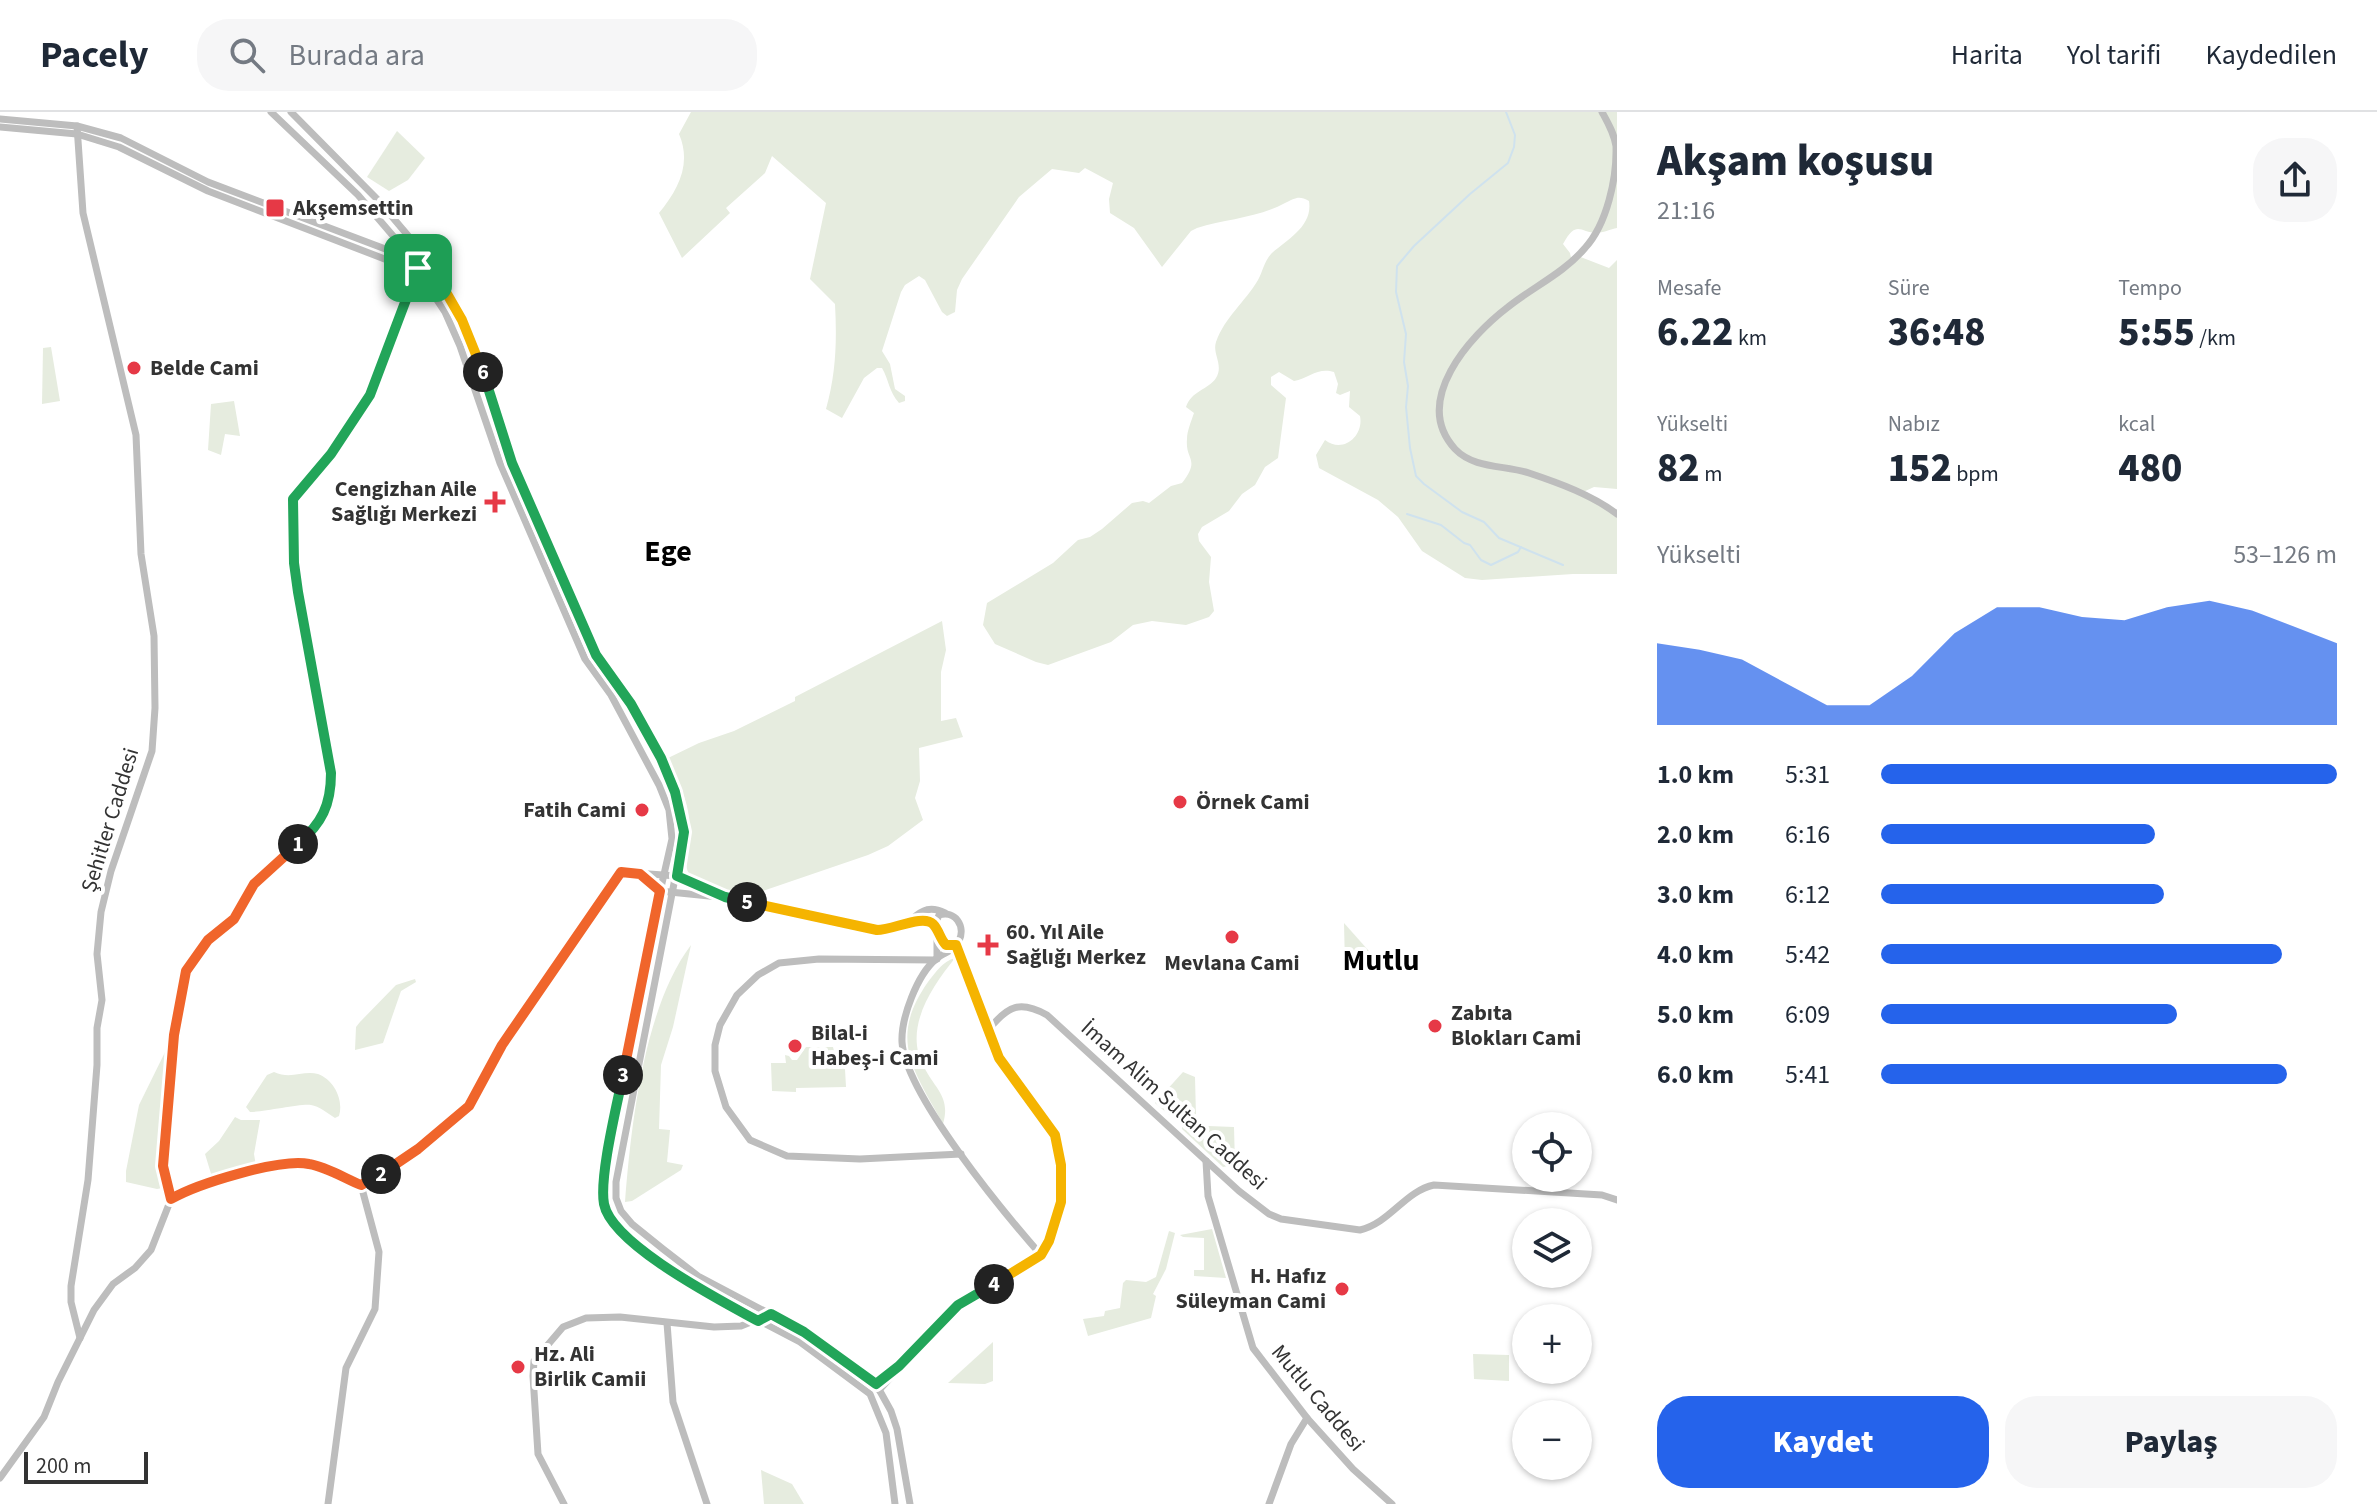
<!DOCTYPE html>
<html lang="tr">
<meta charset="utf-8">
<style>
body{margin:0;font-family:"Source Sans 3",sans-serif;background:#f6f6f7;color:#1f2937;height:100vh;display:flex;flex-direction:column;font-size:30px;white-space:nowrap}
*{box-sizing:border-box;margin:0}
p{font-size:26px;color:#747a83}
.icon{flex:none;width:44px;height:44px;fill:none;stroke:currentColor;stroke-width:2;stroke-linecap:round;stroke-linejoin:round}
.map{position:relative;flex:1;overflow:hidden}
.side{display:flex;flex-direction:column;background:#fff;width:760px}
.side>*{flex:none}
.buttons{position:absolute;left:1512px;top:1000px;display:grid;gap:16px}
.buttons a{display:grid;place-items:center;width:80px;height:80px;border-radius:50%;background:#fff;box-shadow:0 2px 6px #0004;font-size:40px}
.scale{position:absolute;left:24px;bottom:20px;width:124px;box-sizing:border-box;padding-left:8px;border:4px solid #333;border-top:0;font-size:22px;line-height:28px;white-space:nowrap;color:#333;-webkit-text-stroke:6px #fff;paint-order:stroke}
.pin{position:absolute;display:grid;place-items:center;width:68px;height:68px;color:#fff;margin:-34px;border-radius:16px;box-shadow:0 4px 12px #0006}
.km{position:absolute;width:40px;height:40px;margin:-20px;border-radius:50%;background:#222;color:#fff;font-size:22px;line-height:40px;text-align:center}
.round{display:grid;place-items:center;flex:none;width:84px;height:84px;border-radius:32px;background:#f6f6f7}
.head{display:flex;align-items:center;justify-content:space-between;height:136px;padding:0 40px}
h1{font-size:44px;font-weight:800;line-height:60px}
.metrics{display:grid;grid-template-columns:repeat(3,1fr);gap:12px;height:136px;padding:8px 40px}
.metrics div{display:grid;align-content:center}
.metrics b{font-size:40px;font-weight:800}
.metrics small{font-size:22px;font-weight:400}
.metrics p{font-size:22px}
.chart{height:224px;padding:16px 40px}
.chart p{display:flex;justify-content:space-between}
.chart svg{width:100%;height:144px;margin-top:8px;fill:#2563eb;opacity:.7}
.primary-button{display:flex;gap:16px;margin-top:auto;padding:16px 40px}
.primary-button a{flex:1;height:92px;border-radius:32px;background:#2563eb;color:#fff;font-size:32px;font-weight:800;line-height:92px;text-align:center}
.primary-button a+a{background:#f6f6f7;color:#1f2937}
ul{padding:0 40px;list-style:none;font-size:26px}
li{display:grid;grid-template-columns:128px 96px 1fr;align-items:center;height:60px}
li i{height:20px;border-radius:10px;background:#2563eb}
header{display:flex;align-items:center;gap:48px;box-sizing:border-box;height:112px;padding:0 40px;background:#fff;border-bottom:2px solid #e0e1e3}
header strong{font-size:38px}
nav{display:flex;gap:44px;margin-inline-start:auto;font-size:28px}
.search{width:560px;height:72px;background:#f6f6f7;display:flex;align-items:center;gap:20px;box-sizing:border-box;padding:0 28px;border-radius:32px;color:#747a83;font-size:30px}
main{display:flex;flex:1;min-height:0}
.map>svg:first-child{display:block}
.green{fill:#e6ecdf}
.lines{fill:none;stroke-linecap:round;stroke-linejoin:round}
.stream{stroke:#cfe2ee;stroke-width:2}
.secondary{stroke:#bdbdbd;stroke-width:7}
.split-1-casing{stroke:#fff;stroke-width:16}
.split-2-casing{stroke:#fff;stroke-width:16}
.split-3-casing{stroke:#fff;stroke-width:16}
.split-4-casing{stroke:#fff;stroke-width:16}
.split-5-casing{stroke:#fff;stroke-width:16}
.split-6-casing{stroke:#fff;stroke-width:16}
.split-7-casing{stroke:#fff;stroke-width:16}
.split-1{stroke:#22a559;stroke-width:10}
.split-2{stroke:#f0652b;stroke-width:10}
.split-3{stroke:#f0652b;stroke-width:10}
.split-4{stroke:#22a559;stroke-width:10}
.split-5{stroke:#f5b400;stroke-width:10}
.split-6{stroke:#22a559;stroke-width:10}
.split-7{stroke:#f5b400;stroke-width:10}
.poi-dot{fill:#e63946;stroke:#fff;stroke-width:3}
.labels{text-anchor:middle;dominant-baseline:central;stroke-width:8;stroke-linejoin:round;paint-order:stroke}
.poi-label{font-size:22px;font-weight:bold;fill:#333;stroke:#fff;text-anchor:start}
.street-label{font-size:22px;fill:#333;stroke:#fff}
.district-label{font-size:30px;font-weight:bold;fill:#000;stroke:#fff}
</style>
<header>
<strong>Pacely</strong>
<div class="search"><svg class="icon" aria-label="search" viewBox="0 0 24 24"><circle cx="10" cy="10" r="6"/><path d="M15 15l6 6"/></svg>Burada ara</div>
<nav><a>Harita</a><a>Yol tarifi</a><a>Kaydedilen</a></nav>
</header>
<main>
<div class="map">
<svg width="1617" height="1392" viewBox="0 0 1617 1392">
<rect width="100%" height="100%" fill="#fff"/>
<g class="green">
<path d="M691,0H1617V116C1611,117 1602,121 1597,121C1580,121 1577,107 1563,132L1570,141L1571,146L1578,144L1609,156L1617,148V377L1594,375L1581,381L1617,402V462H1573L1482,468L1465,466L1422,439L1398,405L1378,388L1319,356L1316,343L1325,328C1343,342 1364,324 1360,304L1349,295L1350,279L1340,283L1336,281L1338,272L1334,260C1318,255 1309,266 1294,269L1279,260L1271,265V273L1286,286L1278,346L1265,355L1255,373L1242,382L1229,399L1202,415L1198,422L1199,429L1211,445L1209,470L1214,499L1209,505L1186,513L1152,509L1133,513L1111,530L1048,553L1036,550L995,532L983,513L987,491L1053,451L1078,428L1090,425L1102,417L1132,391L1143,389L1149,391L1171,374L1182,371C1201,346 1185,349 1187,327C1187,319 1191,310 1194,301L1186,295C1191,279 1208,278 1216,266C1224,253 1212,242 1216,230C1225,205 1245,190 1258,168C1263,159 1264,149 1272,141C1288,127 1313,114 1309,89C1299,83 1295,86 1285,91C1258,106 1226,107 1197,116L1191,119L1162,155L1134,116L1110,101L1109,87L1113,71L1085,56L1079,61L1052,57L1019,85L962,167L957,178L955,200L947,204L942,200L925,168L919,164L905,173L901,180L882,239L890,252L895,277L905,284V289L899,291C889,280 889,268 882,256H877L864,266L842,306L826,297C836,262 837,229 835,192L810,167L826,91L772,44L765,61L726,96L730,101L682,146L659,101C678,78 692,52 679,22Z"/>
<path d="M397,19L425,46L408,68L389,79L367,65Z"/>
<path d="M51,235L60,289L42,292L43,236Z"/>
<path d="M234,289L240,324L225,322L221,343L208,338L211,292Z"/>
<path d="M942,509L946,538L941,560V609L956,606L963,625L919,636L920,669L915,686L923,708L888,734L868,743L754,782C742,785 730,781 718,778C666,766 695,740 688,699C685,681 674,663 666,647L699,631L734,619L795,589V585Z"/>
<path d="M1344,811L1376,847L1368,854H1345Z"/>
<path d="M691,833L673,915L661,953L659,1017L670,1018L667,1050L683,1053L681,1058L632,1089L625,1090C631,1013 644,895 691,833Z"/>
<path d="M955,846C931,876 903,917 924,955C935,977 951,985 943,1012C915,960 887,928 928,870C935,861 943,849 955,846Z"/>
<path d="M415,867L416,870L401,879L383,931L355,938L356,915L360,910L396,873Z"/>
<path d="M170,930L159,1045L162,1076L157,1077L126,1070V1059L139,993Z"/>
<path d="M806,935H833L834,939H844L846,975L796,976V980L772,979L771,951H786L785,943L789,944L792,948H797Z"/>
<path d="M274,960C291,968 303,958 318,962C334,968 344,988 339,1004L335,1006C327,1001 319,994 311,993C302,991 264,1000 250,1000L246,995L267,963Z"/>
<path d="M1183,960L1195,965L1196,1005L1173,1006L1155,991Z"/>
<path d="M235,1005L241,1008H260L254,1042L256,1054L212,1065L205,1042L219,1029Z"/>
<path d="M1182,1013L1234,1015L1235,1053L1223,1055L1182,1017Z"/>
<path d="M1212,1117L1226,1166L1194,1164V1158H1204V1126L1183,1125L1180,1123Z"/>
<path d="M1169,1119L1175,1121L1166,1157L1153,1182L1156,1184L1151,1206L1088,1224L1083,1207L1104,1204L1105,1199L1120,1196L1123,1171L1126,1168L1146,1170L1156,1165Z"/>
<path d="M993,1230V1269L985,1272L948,1271Z"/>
<path d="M1473,1242L1509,1243V1269L1474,1267Z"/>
<path d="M761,1358L792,1372L804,1392H764Z"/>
</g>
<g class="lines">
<g class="stream">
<path d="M1506,0L1515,23L1514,35L1508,51L1470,82L1414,134L1397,154L1396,180L1406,222L1404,250L1408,274L1406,295L1410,336L1416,364L1424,372L1462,400L1484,410L1499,426L1563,453"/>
<path d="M1407,402L1441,413L1464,431L1470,433L1481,448L1491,453L1518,440L1521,435"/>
</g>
<g class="secondary">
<path d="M271,0L358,83L400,132L445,200L460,234L500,351L585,547L611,583L659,673L669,698L672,727L650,824L605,1067L604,1091L613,1112L691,1173L800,1230L870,1282L886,1321L895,1392"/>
<path d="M291,0L377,87L416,133L431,154L462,208L478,247L512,351L596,543L623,580L661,646L675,680L684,720L616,1070V1086L621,1099L632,1112L663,1137L698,1164L804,1220L876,1272L891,1299L897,1317L910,1392"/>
<path d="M1602,0C1608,11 1614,21 1616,34C1617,66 1607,112 1585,136C1564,161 1533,175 1508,195C1470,224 1411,289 1455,337C1474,357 1505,353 1529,361C1559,371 1592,383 1617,402"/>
<path d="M0,7L77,14L121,26L208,70L388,138L405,139L406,135L416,133"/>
<path d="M77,14L83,101L136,323L141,442L154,524L155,596L152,639L111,759L101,800L97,842L102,888L97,916V953L88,1068L71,1174V1190L80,1226"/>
<path d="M0,15L77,22L119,35L208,79L395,151L418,156L427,154L429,150"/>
<path d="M640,762L660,779L719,785"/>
<path d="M911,808C923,797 931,794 945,801"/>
<path d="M956,833H946C938,826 933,813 939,803C955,798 966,814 959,829C955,839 944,840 936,847C917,863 901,906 902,930C905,982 1005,1102 1041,1143"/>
<path d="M935,848L819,847L779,851L758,863L737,883L720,913L715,933V959L726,995L750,1028L787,1044L860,1047L961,1042"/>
<path d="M990,916C1008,894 1020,888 1047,903L1239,1079L1269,1102L1281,1107L1360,1118C1390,1111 1405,1079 1434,1073L1602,1083L1617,1088"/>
<path d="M1206,1049L1208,1084L1253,1236L1307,1306L1353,1357L1392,1392"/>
<path d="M171,1087L163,1054L174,923L186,859L208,828L234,807L254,772L314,718L331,685V661L298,480L294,451L293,387L331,342L370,283L418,156"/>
<path d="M667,1211L673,1290L707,1392"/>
<path d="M879,1278L958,1193L1026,1155L1041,1143L1049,1129L1061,1090V1053L1055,1023L999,946L956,833"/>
<path d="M0,1366L44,1305L58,1270L94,1198L113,1172L135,1156L151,1138L171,1087L186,1079L279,1052L306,1051L361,1073L418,1037L469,994L502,933L621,760L677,764L725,785L857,815L893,818L925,807L931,810L937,819V847"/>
<path d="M328,1392L346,1256L375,1197L379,1140L361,1073"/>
<path d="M564,1392L538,1342L533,1264L534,1249L563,1215L586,1206L620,1205L714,1215L741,1214L771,1202"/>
<path d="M1269,1392L1291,1332L1307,1306"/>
</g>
</g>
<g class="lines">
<g class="split-1-casing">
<path id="split-1" d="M298,732C322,711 331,693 331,661L298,480L294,451L293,387L331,342L370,283L418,156"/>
</g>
<g class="split-2-casing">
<path id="split-2" d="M298,732L254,772L234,807L208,828L186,859L174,923L163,1054L171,1087C197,1072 280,1046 309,1052C327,1055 344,1066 361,1073L381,1062"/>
</g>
<g class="split-3-casing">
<path id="split-3" d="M381,1062L418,1037L469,994L502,933L621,760L640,762L660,779L623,963"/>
</g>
<g class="split-4-casing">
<path id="split-4" d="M623,963C617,993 599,1065 604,1092C612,1133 722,1189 758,1209L771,1202L804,1220L876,1272L899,1254L958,1193L994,1172"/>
</g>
<g class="split-5-casing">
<path id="split-5" d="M747,790L877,818C893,818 923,802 933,812C939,818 940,827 946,833H956L999,946L1055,1023L1061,1053V1090L1049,1129L1041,1143L994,1172"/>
</g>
<g class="split-6-casing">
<path id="split-6" d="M483,260L512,351L596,543L631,592L661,646L675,680L684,720L677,764L725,785L747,790"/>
</g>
<g class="split-7-casing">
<path id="split-7" d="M418,156L427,154L429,150L431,154L462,208L483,260"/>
</g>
<use href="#split-1" class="split-1"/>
<use href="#split-2" class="split-2"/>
<use href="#split-3" class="split-3"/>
<use href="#split-4" class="split-4"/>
<use href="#split-5" class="split-5"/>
<use href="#split-6" class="split-6"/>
<use href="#split-7" class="split-7"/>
</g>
<g class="poi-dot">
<rect x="265" y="86" width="20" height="20" rx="4"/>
<circle cx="134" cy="256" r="8"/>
<path d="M491 378h8v8h8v8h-8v8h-8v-8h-8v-8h8z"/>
<circle cx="1180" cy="690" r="8"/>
<circle cx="642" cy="698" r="8"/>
<circle cx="1232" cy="825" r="8"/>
<path d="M984 821h8v8h8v8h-8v8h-8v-8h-8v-8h8z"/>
<circle cx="1435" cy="914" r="8"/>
<circle cx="795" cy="934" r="8"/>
<circle cx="1342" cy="1177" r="8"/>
<circle cx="518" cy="1255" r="8"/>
</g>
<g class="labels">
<g class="poi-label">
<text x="293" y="96">Akşemsettin</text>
<text x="150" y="256">Belde Cami</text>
<text x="477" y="377" text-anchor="end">Cengizhan Aile<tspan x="477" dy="25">Sağlığı Merkezi</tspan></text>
<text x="1196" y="690">Örnek Cami</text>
<text x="626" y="698" text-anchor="end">Fatih Cami</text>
<text x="1006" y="820">60. Yıl Aile<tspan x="1006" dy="25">Sağlığı Merkez</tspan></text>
<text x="1232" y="851" text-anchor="middle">Mevlana Cami</text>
<text x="1451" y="901">Zabıta<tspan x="1451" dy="25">Blokları Cami</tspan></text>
<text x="811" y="921">Bilal-i<tspan x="811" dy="25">Habeş-i Cami</tspan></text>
<text x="1326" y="1164" text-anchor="end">H. Hafız<tspan x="1326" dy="25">Süleyman Cami</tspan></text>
<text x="534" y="1242">Hz. Ali<tspan x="534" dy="25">Birlik Camii</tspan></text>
</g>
<g class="street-label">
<text transform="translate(110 708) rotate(-73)">Şehitler Caddesi</text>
<text transform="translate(1174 993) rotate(42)">İmam Alim Sultan Caddesi</text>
<text transform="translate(1318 1286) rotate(50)">Mutlu Caddesi</text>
</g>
<g class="district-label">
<text x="668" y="439">Ege</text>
<text x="1381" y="848">Mutlu</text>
</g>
</g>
</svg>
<div class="buttons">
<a><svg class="icon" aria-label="locate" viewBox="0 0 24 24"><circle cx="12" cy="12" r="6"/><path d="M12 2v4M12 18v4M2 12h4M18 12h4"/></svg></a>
<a><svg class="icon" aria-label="layers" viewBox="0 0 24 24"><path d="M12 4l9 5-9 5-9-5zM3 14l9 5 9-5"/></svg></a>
<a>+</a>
<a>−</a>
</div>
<div class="scale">200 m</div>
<div class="pin" style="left:418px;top:156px;background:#1e9e55"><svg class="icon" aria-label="arrive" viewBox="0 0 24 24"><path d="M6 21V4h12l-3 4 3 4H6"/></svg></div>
<b class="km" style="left:298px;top:732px">1</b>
<b class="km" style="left:381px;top:1062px">2</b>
<b class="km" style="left:623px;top:963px">3</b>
<b class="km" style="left:994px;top:1172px">4</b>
<b class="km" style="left:747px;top:790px">5</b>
<b class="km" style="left:483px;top:260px">6</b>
</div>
<section class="side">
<div class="head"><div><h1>Akşam koşusu</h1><p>21:16</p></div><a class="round"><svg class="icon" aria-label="share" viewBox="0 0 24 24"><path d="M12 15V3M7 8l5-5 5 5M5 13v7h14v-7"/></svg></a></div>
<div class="metrics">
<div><p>Mesafe</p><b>6.22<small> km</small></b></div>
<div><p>Süre</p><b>36:48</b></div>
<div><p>Tempo</p><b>5:55<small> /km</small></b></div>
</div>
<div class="metrics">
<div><p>Yükselti</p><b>82<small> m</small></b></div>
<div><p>Nabız</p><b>152<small> bpm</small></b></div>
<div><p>kcal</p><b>480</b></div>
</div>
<div class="chart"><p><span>Yükselti</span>53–126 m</p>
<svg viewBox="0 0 160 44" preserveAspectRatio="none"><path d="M0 44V19L10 21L20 24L30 31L40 38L50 38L60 29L70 16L80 8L90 8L100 11L110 12L120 8L130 6L140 9L150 14L160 19V44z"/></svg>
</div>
<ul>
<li><b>1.0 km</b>5:31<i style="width:100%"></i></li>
<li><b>2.0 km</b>6:16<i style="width:60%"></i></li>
<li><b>3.0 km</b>6:12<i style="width:62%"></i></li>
<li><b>4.0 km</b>5:42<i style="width:88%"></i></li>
<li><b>5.0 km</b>6:09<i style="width:65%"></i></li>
<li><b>6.0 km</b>5:41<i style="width:89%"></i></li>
</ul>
<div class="primary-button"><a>Kaydet</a><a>Paylaş</a></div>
</section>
</main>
